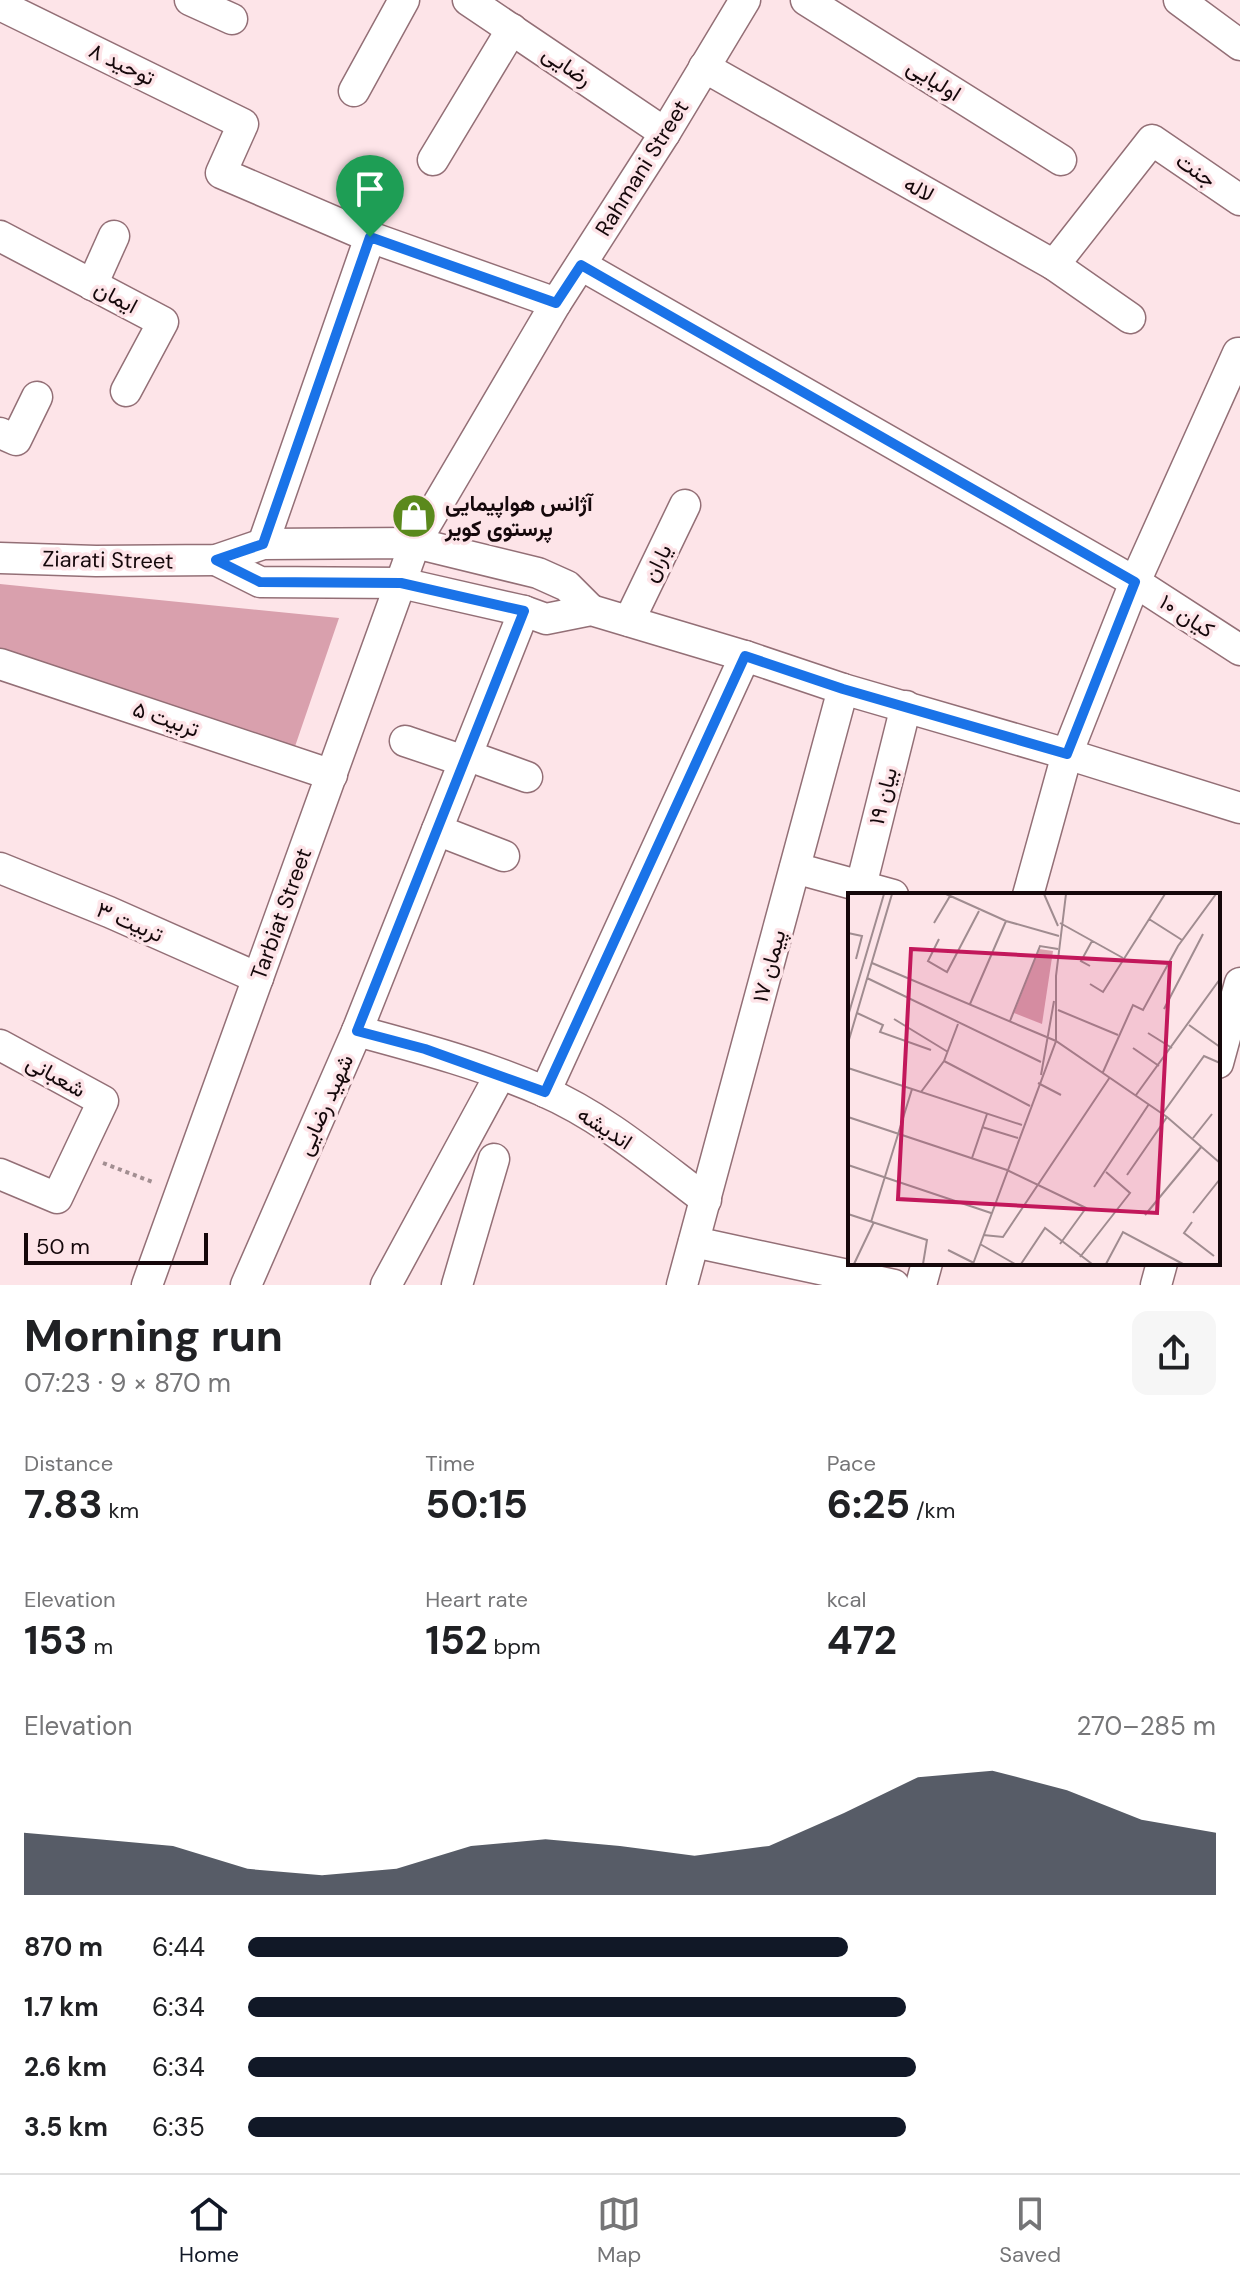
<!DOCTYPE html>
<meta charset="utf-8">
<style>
body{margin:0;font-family:"DM Sans",Vazirmatn,sans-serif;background:#f6f6f6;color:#202124;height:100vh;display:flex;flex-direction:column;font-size:30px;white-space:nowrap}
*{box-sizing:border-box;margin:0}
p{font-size:26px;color:#757577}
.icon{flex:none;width:44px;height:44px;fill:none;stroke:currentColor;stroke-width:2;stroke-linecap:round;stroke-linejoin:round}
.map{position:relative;height:1285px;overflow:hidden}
.panel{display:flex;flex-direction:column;background:#fff;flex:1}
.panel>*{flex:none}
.scale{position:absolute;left:24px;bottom:20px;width:184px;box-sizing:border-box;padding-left:8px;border:4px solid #15080b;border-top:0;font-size:22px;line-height:28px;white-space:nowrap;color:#15080b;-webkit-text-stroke:6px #fde4e8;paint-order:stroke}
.pin{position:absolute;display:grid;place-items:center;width:68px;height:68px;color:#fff;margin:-82px -34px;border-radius:50% 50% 50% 0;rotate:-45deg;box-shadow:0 0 8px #0007}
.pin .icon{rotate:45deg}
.round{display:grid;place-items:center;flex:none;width:84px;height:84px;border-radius:16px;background:#f6f6f6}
.headline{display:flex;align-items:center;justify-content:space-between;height:136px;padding:0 24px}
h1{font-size:44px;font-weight:700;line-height:60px}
.metrics{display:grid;grid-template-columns:repeat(3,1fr);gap:12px;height:136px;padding:8px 24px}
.metrics div{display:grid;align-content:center}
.metrics b{font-size:40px;font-weight:700}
.metrics small{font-size:22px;font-weight:400}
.metrics p{font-size:22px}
.chart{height:224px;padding:16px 24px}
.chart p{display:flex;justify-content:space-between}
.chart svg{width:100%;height:144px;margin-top:8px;fill:#111827;opacity:.7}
ul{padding:0 24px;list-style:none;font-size:26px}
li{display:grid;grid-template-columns:128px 96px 1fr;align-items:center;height:60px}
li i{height:20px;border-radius:10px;background:#111827}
.menu{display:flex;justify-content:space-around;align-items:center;height:112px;border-top:2px solid #e0e0e0;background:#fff;font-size:22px;color:#757577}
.menu a{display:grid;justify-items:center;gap:4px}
.menu .current{color:#111827}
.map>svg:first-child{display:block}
.forest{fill:#d9a0ad}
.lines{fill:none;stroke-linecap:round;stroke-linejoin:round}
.minor-casing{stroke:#936f76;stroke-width:33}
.path{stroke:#a28e91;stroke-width:4;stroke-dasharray:4 4;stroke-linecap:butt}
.minor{stroke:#fff;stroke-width:30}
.route-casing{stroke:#fff;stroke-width:16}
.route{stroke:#1a73e8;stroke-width:10}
.labels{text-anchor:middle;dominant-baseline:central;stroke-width:7;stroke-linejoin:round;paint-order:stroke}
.street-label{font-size:22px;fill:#15080b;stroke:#fde4e8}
.poi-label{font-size:22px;font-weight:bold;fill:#15080b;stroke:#fde4e8;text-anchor:start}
.inset-road{fill:none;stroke:#a08c90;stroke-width:2}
.view{fill:#c2185b;fill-opacity:0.15;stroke:#c2185b;stroke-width:4}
.inset-edge{fill:none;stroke:#15080b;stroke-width:4}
</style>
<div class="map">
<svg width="1240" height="1285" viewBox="0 0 1240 1285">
<rect width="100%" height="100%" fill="#fde4e8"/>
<path class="forest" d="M0,584L339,618L290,761L0,664Z"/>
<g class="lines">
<g class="minor-casing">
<g id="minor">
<path d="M190,0L232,19"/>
<path d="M468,0L665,133"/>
<path d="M806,0L1061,160"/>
<path d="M1179,0L1240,45"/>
<path d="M0,5L243,124L221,173L370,237L556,303"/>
<path d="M704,67L1054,265L1130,318"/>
<path d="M354,91L404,0"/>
<path d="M433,160L512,29"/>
<path d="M0,236L163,322L126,391"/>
<path d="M581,265L1135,582L1240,650"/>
<path d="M1054,265L1152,140L1240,200"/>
<path d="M92,285L114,236"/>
<path d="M0,433L16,440L37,397"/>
<path d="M263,544L370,237"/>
<path d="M0,558L96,561L216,560L263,544L415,543L538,573L567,586L591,610"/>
<path d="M216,560L260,582L401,583L524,611L546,619L591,610L745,656L843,689L1067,754L1240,808"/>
<path d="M629,621L685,505"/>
<path d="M0,664L332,775"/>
<path d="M405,741L464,761"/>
<path d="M466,755L527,777"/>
<path d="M437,830L504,856"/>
<path d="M0,868L109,912L258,978"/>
<path d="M795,868L893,895"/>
<path d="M861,886L906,706"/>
<path d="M1028,895L1067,754L1135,582L1238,353L1240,355"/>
<path d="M357,1031C420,1048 484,1065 543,1091C603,1117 654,1161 706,1200"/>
<path d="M0,1045L103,1101L57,1198L0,1174"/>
<path d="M1218,1063L1240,983"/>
<path d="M545,1092L745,656"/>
<path d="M694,1242L894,1285"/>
<path d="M147,1285L415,543L556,303L665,133L745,0"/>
<path d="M246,1285L357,1031L524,611"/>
<path d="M386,1285L500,1075"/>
<path d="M457,1285L494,1159"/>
<path d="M682,1285L843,689"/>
<path d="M921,1285L927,1263"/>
<path d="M1156,1285L1162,1263"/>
</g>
</g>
<path class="path" d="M103,1163L155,1183"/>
<use href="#minor" class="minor"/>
</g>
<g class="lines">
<g class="route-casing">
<path id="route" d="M370,237L556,303L581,265L1135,582L1067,754L843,689L745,656L545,1092L425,1049L357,1031L524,611L401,583L260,582L216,560L263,544Z"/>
</g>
<use href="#route" class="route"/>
</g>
<defs>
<g id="shop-disc" transform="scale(2.3)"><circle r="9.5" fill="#5b891c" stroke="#fde4e8"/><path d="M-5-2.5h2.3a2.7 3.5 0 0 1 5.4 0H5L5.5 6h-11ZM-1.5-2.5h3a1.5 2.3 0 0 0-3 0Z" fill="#fff"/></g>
</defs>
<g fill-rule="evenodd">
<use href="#shop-disc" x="414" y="516"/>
</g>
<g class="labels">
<g class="street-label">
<text transform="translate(122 64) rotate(26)">توحید ۸</text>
<text transform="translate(567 66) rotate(34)">رضایی</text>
<text transform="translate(934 80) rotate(32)">اولیایی</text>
<text transform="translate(642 168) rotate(-58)">Rahmani Street</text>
<text transform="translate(1196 170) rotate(34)">جنت</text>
<text transform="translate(919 189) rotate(29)">لاله</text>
<text transform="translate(116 297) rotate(28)">ایمان</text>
<text transform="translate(108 560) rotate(1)">Ziarati Street</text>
<text transform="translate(657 563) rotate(-64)">یاران</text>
<text transform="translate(1187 616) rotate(33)">کیان ۱۰</text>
<text transform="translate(166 719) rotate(19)">تربیت ۵</text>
<text transform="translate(883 796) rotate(-76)">بیان ۱۹</text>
<text transform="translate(281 914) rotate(-70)">Tarbiat Street</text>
<text transform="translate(130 922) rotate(23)">تربیت ۳</text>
<text transform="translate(769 966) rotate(-75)">پیمان ۱۷</text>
<text transform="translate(56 1076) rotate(29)">شعبانی</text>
<text transform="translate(325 1105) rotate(-66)">شهید رضایی</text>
<text transform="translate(605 1128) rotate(33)">اندیشه</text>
</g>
<g class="poi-label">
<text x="445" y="503">آژانس هواپیمایی<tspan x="445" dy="25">پرستوی کویر</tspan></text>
</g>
</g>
<g transform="translate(848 893)">
<rect width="372" height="372" fill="#fde4e8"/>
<path d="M191,56L205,58L194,131L166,120Z" fill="#d9a0ad"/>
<path class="inset-road" d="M98,1L158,28L211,43M196,1L210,33M301,26L334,47M86,30L102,3M212,30L275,65M0,40L14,43L8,66M91,46L80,68L99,79L131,18M24,70L208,148L319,224L372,270M242,73L233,68L244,48M19,85L193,169M242,91L255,99L317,1M122,111L158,28M316,116L355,41M210,117L270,142M9,120L35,132L32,139L83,157M0,123L36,1M46,126L100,159M162,128L192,53L210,56M341,132L372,154M300,140L324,155M0,150L44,1M285,155L311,173M96,168L182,213M0,175L174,232M255,179L285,112L295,117L330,53L368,1M193,182L206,108M190,190L213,202M73,199L96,168L110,131M288,202L372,86M315,220L356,163L372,170M0,224L159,277L238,315L212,351M134,234L170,245M345,245L364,221M124,265L139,221M0,272L143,320M279,282L319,224M246,294L301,211M345,320L372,286M0,321L79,347L75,371M297,322L354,253M23,329L64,196M344,329L336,340L366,363M135,342L155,344L262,184M132,351L167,371M100,357L126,370M232,364L282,300L258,279M6,371L26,329M125,371L208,148V83L218,1M173,371L197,335L244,371M258,371L275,339L335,371"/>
<path class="view" d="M63,56L322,70L309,320L50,306Z"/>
<rect width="372" height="372" class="inset-edge"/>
</g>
</svg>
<div class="scale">50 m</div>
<div class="pin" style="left:370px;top:237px;background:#1e9e55"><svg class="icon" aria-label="arrive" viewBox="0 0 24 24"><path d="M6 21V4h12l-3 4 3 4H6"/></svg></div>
</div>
<section class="panel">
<div class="headline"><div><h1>Morning run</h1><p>07:23 · 9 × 870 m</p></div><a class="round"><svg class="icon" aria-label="share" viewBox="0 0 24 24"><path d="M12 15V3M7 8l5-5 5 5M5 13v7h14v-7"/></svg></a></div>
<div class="metrics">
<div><p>Distance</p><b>7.83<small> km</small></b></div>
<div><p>Time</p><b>50:15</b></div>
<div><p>Pace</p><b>6:25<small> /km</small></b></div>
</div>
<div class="metrics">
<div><p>Elevation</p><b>153<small> m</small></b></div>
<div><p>Heart rate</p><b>152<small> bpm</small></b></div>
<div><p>kcal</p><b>472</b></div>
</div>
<div class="chart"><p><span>Elevation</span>270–285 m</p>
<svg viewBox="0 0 160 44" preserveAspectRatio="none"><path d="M0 44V25L10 27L20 29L30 36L40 38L50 36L60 29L70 27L80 29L90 32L100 29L110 19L120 8L130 6L140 12L150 21L160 25V44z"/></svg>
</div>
<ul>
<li><b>870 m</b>6:44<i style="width:62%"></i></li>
<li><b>1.7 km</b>6:34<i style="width:68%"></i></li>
<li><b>2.6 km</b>6:34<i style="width:69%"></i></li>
<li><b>3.5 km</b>6:35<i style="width:68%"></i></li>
</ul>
</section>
<nav class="menu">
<a class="current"><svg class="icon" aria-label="home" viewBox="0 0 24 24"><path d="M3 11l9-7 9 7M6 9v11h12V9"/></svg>Home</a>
<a><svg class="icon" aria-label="map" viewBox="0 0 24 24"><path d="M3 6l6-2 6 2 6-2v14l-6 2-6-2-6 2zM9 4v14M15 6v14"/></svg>Map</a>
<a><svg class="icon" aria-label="saved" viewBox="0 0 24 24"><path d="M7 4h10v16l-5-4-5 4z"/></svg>Saved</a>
</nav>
